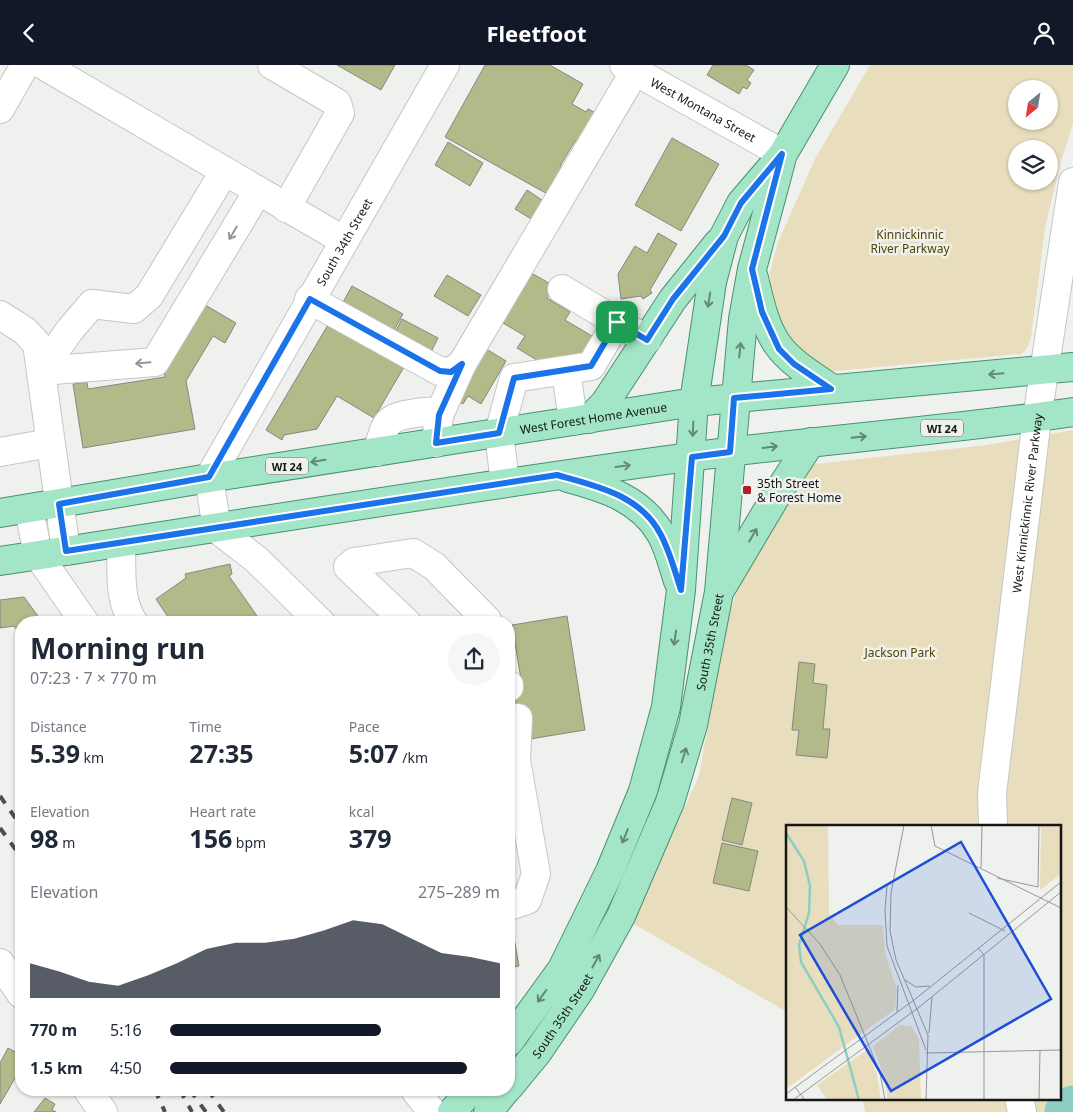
<!DOCTYPE html>
<meta charset="utf-8">
<style>
body{margin:0;font-family:"Noto Sans",sans-serif;background:#f6f6f7;color:#1f2937;height:100vh;display:flex;flex-direction:column;font-size:19px;white-space:nowrap}
*{box-sizing:border-box;margin:0}
p{font-size:16px;color:#747a83}
.icon{flex:none;width:28px;height:28px;fill:none;stroke:currentColor;stroke-width:2;stroke-linecap:round;stroke-linejoin:round}
.map{position:relative;flex:1;overflow:hidden}
.details{position:absolute;left:15px;top:551px;width:500px;height:480px;display:flex;flex-direction:column;background:#fff;border-radius:20px;box-shadow:0 1px 4px #0004}
.details>*{flex:none}
.needle{width:32px;rotate:210deg}
.tools{position:absolute;left:1008px;top:15px;display:grid;gap:10px}
.tools a{display:grid;place-items:center;width:50px;height:50px;border-radius:50%;background:#fff;box-shadow:0 1px 4px #0004;font-size:25px}
.pin{position:absolute;display:grid;place-items:center;width:42px;height:42px;color:#fff;margin:-21px;border-radius:10px;box-shadow:0 2px 8px #0006}
.round{display:grid;place-items:center;flex:none;width:52px;height:52px;border-radius:26px;background:#f6f6f7}
.summary{display:flex;align-items:center;justify-content:space-between;height:85px;padding:0 15px}
h1{font-size:28px;font-weight:700;line-height:38px}
.metrics{display:grid;grid-template-columns:repeat(3,1fr);gap:8px;height:85px;padding:5px 15px}
.metrics div{display:grid;align-content:center}
.metrics b{font-size:25px;font-weight:700}
.metrics small{font-size:14px;font-weight:400}
.metrics p{font-size:14px}
.chart{height:140px;padding:10px 15px}
.chart p{display:flex;justify-content:space-between}
.chart svg{width:100%;height:90px;margin-top:5px;fill:#111827;opacity:.7}
ul{padding:0 15px;list-style:none;font-size:16px}
li{display:grid;grid-template-columns:80px 60px 1fr;align-items:center;height:38px}
li i{height:12px;border-radius:6px;background:#111827}
header{display:flex;justify-content:space-between;align-items:center;height:65px;padding:0 15px;background:#111827;color:#fff;font-size:22px;font-weight:700}
.map>svg:first-child{display:block}
.green{fill:#e8debd;fill-rule:evenodd}
.lines{fill:none;stroke-linecap:round;stroke-linejoin:round}
.river{stroke:#8ccec4;stroke-width:39}
.building{fill:#b1ba88;stroke:#878883}
.minor-casing{stroke:#c4c7c3;stroke-width:30}
.major-casing{stroke:#499170;stroke-width:30}
.minor{stroke:#fff;stroke-width:28}
.major{stroke:#a3e5c7;stroke-width:28}
.rail{stroke:#4f504e;stroke-width:4;stroke-dasharray:9 9;stroke-linecap:butt}
.oneway{stroke:#969696}
.oneway2{stroke:#638877}
.route-casing{stroke:#fff;stroke-width:10}
.route{stroke:#1a73e8;stroke-width:6}
.poi-dot{fill:#b01d29;stroke:#eef1ed;stroke-width:2}
.labels{text-anchor:middle;dominant-baseline:central;stroke-width:5;stroke-linejoin:round;paint-order:stroke}
.shield{fill:#eef1ed;stroke:#565856;stroke-width:1}
.shield-label{font-size:11px;font-weight:bold;fill:#151615}
.street-label{font-size:12px;fill:#151615;stroke:#eef1ed}
.park-label{font-size:12px;fill:#544302;stroke:#eef1ed}
.poi-label{font-size:12px;fill:#151615;stroke:#eef1ed;text-anchor:start}
.inset-river{fill:none;stroke:#8ccec4;stroke-width:2.5}
.inset-road{fill:none;stroke:#979997;stroke-width:1}
.view{fill:#1d4ed8;fill-opacity:0.15;stroke:#1d4ed8;stroke-width:2.5}
.inset-edge{fill:none;stroke:#151615;stroke-width:2.5}
</style>
<header><svg class="icon" aria-label="back" viewBox="0 0 24 24"><path d="M15 5l-7 7 7 7"/></svg>Fleetfoot<svg class="icon" aria-label="person" viewBox="0 0 24 24"><circle cx="12" cy="8" r="4"/><path d="M4 21q1-7 8-7t8 7"/></svg></header>
<div class="map">
<svg width="1073" height="1047" viewBox="0 0 1073 1047">
<rect width="100%" height="100%" fill="#eef1ed"/>
<g class="green">
<path d="M870,0H1073V59L1061,96L1045,163L1031,273L1026,285L1021,289L835,306L823,303L790,282L771,233L770,207L778,177L815,94ZM1016,24H1049V56H1016ZM1016,84H1049V116H1016Z"/>
<path d="M1073,365V1047H865L863,1033H1059V761H787V947L632,858L699,711L726,559L748,490L806,403L815,399L987,380Z"/>
</g>
<g class="lines">
<path class="river" d="M1064,1047L1073,1040"/>
</g>
<g class="building">
<path d="M337,0H395L381,25Z"/>
<path d="M485,0H550L583,19L572,39L586,47L588,44L598,49L581,79L575,76L560,101L566,104L551,131L445,72Z"/>
<path d="M713,0H746L754,5L747,15L751,18L747,24L743,22L739,29L707,10Z"/>
<path d="M672,73L719,99L681,166L635,140Z"/>
<path d="M448,77L483,98L470,121L435,100Z"/>
<path d="M527,125L545,137L533,155L515,144Z"/>
<path d="M658,168L677,179L650,225L652,228L643,234L641,231L621,234L618,209L635,181L647,188Z"/>
<path d="M528,206L554,221L547,233L570,247L565,255L592,271L581,291L540,297L517,283L525,271L498,255Z"/>
<path d="M447,210L481,230L468,251L434,231Z"/>
<path d="M352,221L403,249L393,267L342,239Z"/>
<path d="M200,237L236,258L225,278L213,271L186,316L195,364L83,383L73,319L87,317L88,324L165,312L164,303Z"/>
<path d="M402,254L438,273L429,291L393,271Z"/>
<path d="M329,258L404,302L374,353L337,331L317,364L284,370L282,375L266,365Z"/>
<path d="M483,282L506,296L481,339L468,331L463,339L452,333Z"/>
<path d="M230,499L232,509L229,511L262,558H172L156,534L186,513L185,509Z"/>
<path d="M24,532L43,558H21V570L14,561L0,563V535Z"/>
<path d="M567,551L585,665L530,674L509,655V622L522,620L512,560Z"/>
<path d="M799,597L815,599L813,618L827,620L823,664H830L827,693L796,690L799,665H792Z"/>
<path d="M732,733L752,738L742,780L722,775Z"/>
<path d="M722,778L758,786L749,826L713,818Z"/>
<path d="M514,873L519,901L509,903V874Z"/>
<path d="M8,983L21,990V1003L0,1039V998Z"/>
<path d="M45,1033L55,1039L52,1045L56,1047H34Z"/>
</g>
<g class="lines">
<g class="minor-casing">
<g id="minor">
<path d="M43,0L343,175"/>
<path d="M272,0L337,38L340,48L286,143"/>
<path id="s1" d="M624,0L783,89"/>
<path d="M0,44L25,0"/>
<path d="M562,224L647,275"/>
<path d="M309,234L439,306L451,307L462,299L635,6"/>
<path d="M0,250L25,266L37,279L66,486"/>
<path d="M566,305L573,356"/>
<path d="M41,306L155,297L258,126"/>
<path d="M41,306L69,266L92,239L134,244L149,231L224,107"/>
<path d="M439,350L462,299"/>
<path d="M0,387L50,378"/>
<path d="M377,387C387,357 383,353 416,348C425,347 431,345 439,350L436,378"/>
<path d="M505,418L499,368L514,313L591,301L617,257"/>
<path d="M29,444L38,490L85,558"/>
<path d="M121,478C122,505 118,535 134,558"/>
<path id="s2" d="M321,558L257,495L217,464L209,413L445,0"/>
<path d="M407,558L348,502L354,497L413,488L434,501L487,555L486,558"/>
<path d="M509,620V622"/>
<path id="s3" d="M993,761L992,728L1037,353L1073,117"/>
<path d="M509,841L527,835L536,809L516,695L518,653"/>
<path d="M0,898L21,929"/>
<path d="M88,1025L103,1047"/>
<path d="M415,1025L432,1047"/>
<path d="M1019,1033L1022,1047"/>
</g>
</g>
<g class="major-casing">
<g id="major">
<path d="M754,213C769,278 775,287 831,323"/>
<path d="M589,354L605,338L673,234L718,178"/>
<path d="M568,413C605,423 641,434 661,469C669,483 673,501 678,516"/>
<path id="s4" d="M0,448L209,413L694,337L1073,302"/>
<path d="M0,496C230,461 459,423 689,392C817,375 945,366 1073,347"/>
<path d="M722,522L782,421L811,377"/>
<path d="M509,977L562,904L610,806L643,726L666,642L681,525L694,337L712,217L724,171L741,138L783,89L835,0"/>
<path id="s5" d="M509,1022L537,988L580,925L621,851L670,737L693,660L719,527L743,254L752,204L781,96"/>
<path d="M452,1047L471,1025"/>
<path d="M488,1047L506,1025"/>
</g>
</g>
<use href="#minor" class="minor"/>
<use href="#major" class="major"/>
<g class="rail">
<path d="M0,731L21,761"/>
<path d="M0,763L21,792"/>
<path d="M155,1025L165,1047"/>
<path d="M180,1025L192,1047"/>
<path d="M190,1025L206,1047"/>
<path d="M208,1025L224,1047"/>
</g>
</g>
<defs><path id="oneway-shaft" d="M-6 0H5M1.5-3L5.5 0L1.5 3" fill="none" stroke-width="1.6" stroke-linecap="round" stroke-linejoin="round" transform="scale(1.25)"/></defs>
<g class="oneway">
<use href="#oneway-shaft" transform="translate(233 168) rotate(121)"/>
<use href="#oneway-shaft" transform="translate(143 298) rotate(175)"/>
</g>
<g class="oneway2">
<use href="#oneway-shaft" transform="translate(709 235) rotate(99)"/>
<use href="#oneway-shaft" transform="translate(740 285) rotate(-84)"/>
<use href="#oneway-shaft" transform="translate(996 309) rotate(175)"/>
<use href="#oneway-shaft" transform="translate(693 364) rotate(92)"/>
<use href="#oneway-shaft" transform="translate(859 372) rotate(-6)"/>
<use href="#oneway-shaft" transform="translate(770 382) rotate(-7)"/>
<use href="#oneway-shaft" transform="translate(318 396) rotate(171)"/>
<use href="#oneway-shaft" transform="translate(623 401) rotate(-8)"/>
<use href="#oneway-shaft" transform="translate(753 470) rotate(-60)"/>
<use href="#oneway-shaft" transform="translate(675 573) rotate(98)"/>
<use href="#oneway-shaft" transform="translate(684 690) rotate(-73)"/>
<use href="#oneway-shaft" transform="translate(625 771) rotate(112)"/>
<use href="#oneway-shaft" transform="translate(596 896) rotate(-61)"/>
<use href="#oneway-shaft" transform="translate(542 931) rotate(126)"/>
</g>
<g class="lines">
<g class="route-casing">
<path id="route" d="M782,89L752,204L762,247L779,284L794,299L831,324L734,333L730,387L692,392L681,525C675,507 670,487 661,470C641,430 596,421 557,410L66,486L59,439L209,412L310,234L440,306L451,307L462,299L439,350L436,378L499,368L514,313L591,301L617,257L647,275L673,234L724,171L741,138Z"/>
</g>
<use href="#route" class="route"/>
</g>
<rect class="poi-dot" x="742" y="420" width="10" height="10" rx="2.5"/>
<g class="labels">
<g class="shield">
<rect x="921" y="354.5" width="42" height="17" rx="4"/>
<rect x="266" y="392.5" width="42" height="17" rx="4"/>
</g>
<g class="shield-label">
<text x="942" y="363">WI 24</text>
<text x="287" y="401">WI 24</text>
</g>
<g class="street-label">
<text stroke="none"><textPath href="#s1" startOffset="91">West Montana Street</textPath></text>
<text stroke="none"><textPath href="#s2" startOffset="464">South 34th Street</textPath></text>
<text stroke="none"><textPath href="#s4" startOffset="601">West Forest Home Avenue</textPath></text>
<text stroke="none"><textPath href="#s3" startOffset="325">West Kinnickinnic River Parkway</textPath></text>
<text stroke="none"><textPath href="#s5" startOffset="494">South 35th Street</textPath></text>
<text stroke="none"><textPath href="#s5" startOffset="89">South 35th Street</textPath></text>
</g>
<g class="park-label">
<text x="910" y="169">Kinnickinnic<tspan x="910" dy="14">River Parkway</tspan></text>
<text x="900" y="587">Jackson Park</text>
</g>
<g class="poi-label">
<text x="757" y="418">35th Street<tspan x="757" dy="14">&amp; Forest Home</tspan></text>
</g>
</g>
<g transform="translate(786 760)">
<rect width="275" height="275" fill="#eef1ed"/>
<path d="M0,0H42L43,89L52,100H97L99,128L111,165L109,184L0,264ZM255,0H275V49L254,65ZM114,200L125,201L133,214L135,275H102L98,251L87,221ZM81,225L91,249L95,275H41L31,260Z" fill="#e8debd"/>
<path class="inset-river" d="M0,8L18,36L24,61L23,88L13,120L15,137L53,202L73,275"/>
<path class="inset-road" d="M118,0L105,68L104,106L110,135L142,210L140,275M145,0L149,21L275,83M195,43L196,0M211,53L252,62L253,0M101,61L99,85L101,121L140,225M0,82L34,119L54,150L94,248L99,275M183,88L219,106M192,123L198,130V275M119,155L130,162L144,161M111,187L112,160M143,208L146,172M140,228L275,225M9,262L19,275M0,269L128,175L275,57M7,275L132,183L275,67M253,275L254,225"/>
<path class="view" d="M175,17L265,174L105,266L14,110Z"/>
<rect width="275" height="275" class="inset-edge"/>
</g>
</svg>
<div class="tools">
<a><svg class="needle" viewBox="-14 -14 28 28"><path d="M0-13l5 13h-10z" fill="#e53935"/><path d="M0 13l5-13h-10z" fill="#747a83"/></svg></a>
<a><svg class="icon" aria-label="layers" viewBox="0 0 24 24"><path d="M12 4l9 5-9 5-9-5zM3 14l9 5 9-5"/></svg></a>
</div>
<div class="pin" style="left:617px;top:257px;background:#1e9e55"><svg class="icon" aria-label="arrive" viewBox="0 0 24 24"><path d="M6 21V4h12l-3 4 3 4H6"/></svg></div>
<section class="details">
<div class="summary"><div><h1>Morning run</h1><p>07:23 · 7 × 770 m</p></div><a class="round"><svg class="icon" aria-label="share" viewBox="0 0 24 24"><path d="M12 15V3M7 8l5-5 5 5M5 13v7h14v-7"/></svg></a></div>
<div class="metrics">
<div><p>Distance</p><b>5.39<small> km</small></b></div>
<div><p>Time</p><b>27:35</b></div>
<div><p>Pace</p><b>5:07<small> /km</small></b></div>
</div>
<div class="metrics">
<div><p>Elevation</p><b>98<small> m</small></b></div>
<div><p>Heart rate</p><b>156<small> bpm</small></b></div>
<div><p>kcal</p><b>379</b></div>
</div>
<div class="chart"><p><span>Elevation</span>275–289 m</p>
<svg viewBox="0 0 160 44" preserveAspectRatio="none"><path d="M0 44V27L10 31L20 36L30 38L40 33L50 27L60 20L70 17L80 17L90 15L100 11L110 6L120 8L130 15L140 22L150 24L160 27V44z"/></svg>
</div>
<ul>
<li><b>770 m</b>5:16<i style="width:64%"></i></li>
<li><b>1.5 km</b>4:50<i style="width:90%"></i></li>
</ul>
</section>
</div>
